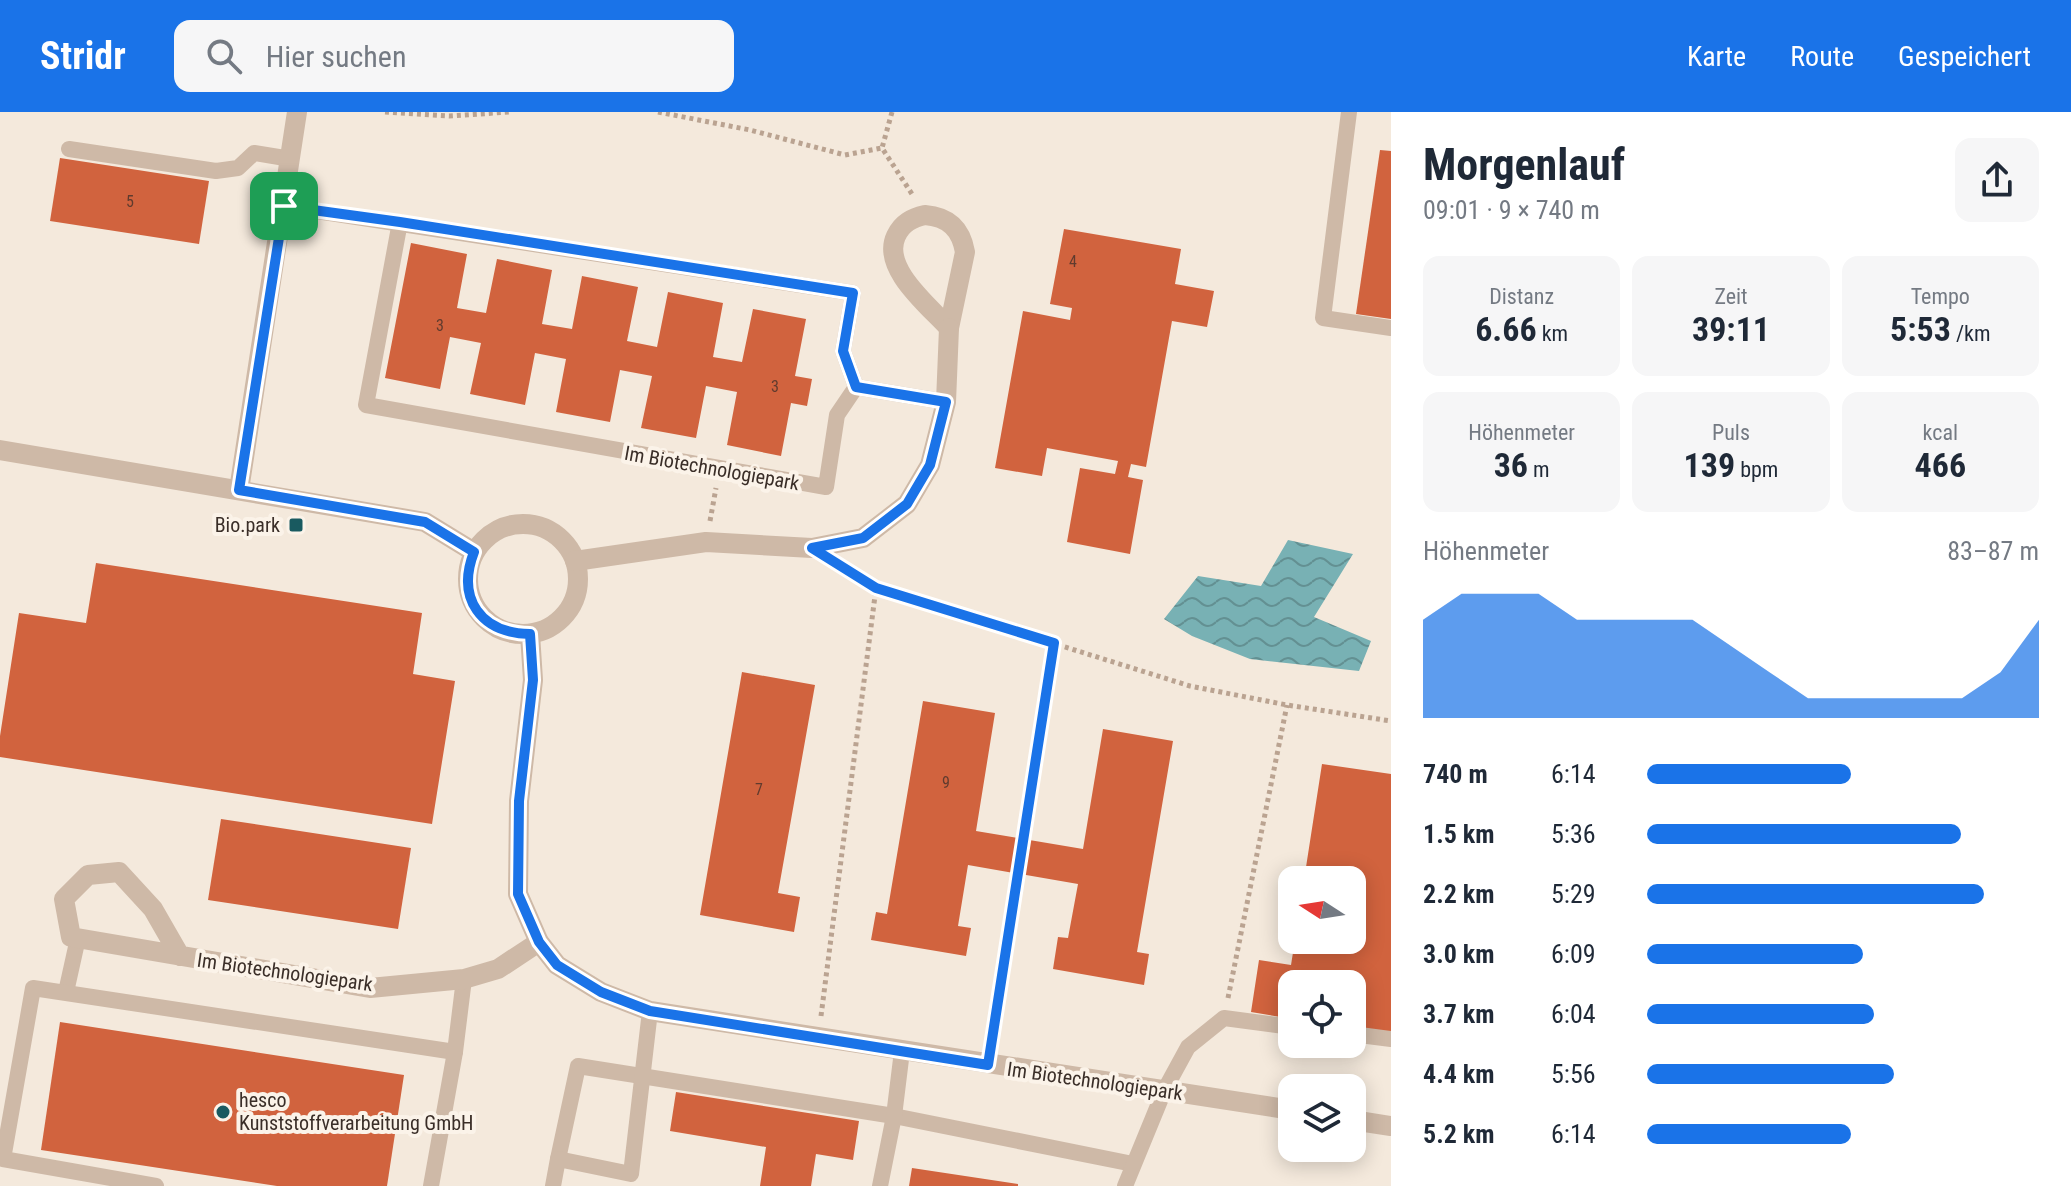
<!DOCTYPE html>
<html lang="de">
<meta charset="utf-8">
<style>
body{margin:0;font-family:"Roboto Condensed",sans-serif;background:#f6f6f7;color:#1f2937;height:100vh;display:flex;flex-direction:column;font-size:30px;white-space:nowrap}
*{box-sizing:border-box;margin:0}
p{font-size:26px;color:#747a83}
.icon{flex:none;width:44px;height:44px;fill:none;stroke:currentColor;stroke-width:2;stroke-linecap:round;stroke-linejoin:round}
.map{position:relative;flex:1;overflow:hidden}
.side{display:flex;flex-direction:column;background:#fff;width:680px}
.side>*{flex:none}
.needle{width:52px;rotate:282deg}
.tools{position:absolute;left:1278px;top:754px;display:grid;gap:16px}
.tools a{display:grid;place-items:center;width:88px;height:88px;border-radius:16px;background:#fff;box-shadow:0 4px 20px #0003;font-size:40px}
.pin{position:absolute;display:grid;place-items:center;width:68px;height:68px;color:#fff;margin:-34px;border-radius:16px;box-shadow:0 4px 12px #0006}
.round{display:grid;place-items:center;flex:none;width:84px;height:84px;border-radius:16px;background:#f6f6f7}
.overview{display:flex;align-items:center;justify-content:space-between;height:136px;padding:0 32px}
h1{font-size:44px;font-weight:700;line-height:60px}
.figures{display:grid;grid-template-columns:repeat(3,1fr);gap:12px;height:136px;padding:8px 32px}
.figures div{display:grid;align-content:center;border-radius:16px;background:#f6f6f7;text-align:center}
.figures b{font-size:34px;font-weight:700}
.figures small{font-size:22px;font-weight:400}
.figures p{font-size:22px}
.chart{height:224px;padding:16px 32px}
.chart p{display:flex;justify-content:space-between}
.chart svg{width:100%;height:144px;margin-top:8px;fill:#1a73e8;opacity:.7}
ul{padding:0 32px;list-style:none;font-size:26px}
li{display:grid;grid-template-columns:128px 96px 1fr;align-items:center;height:60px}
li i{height:20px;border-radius:10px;background:#1a73e8}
header{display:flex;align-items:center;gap:48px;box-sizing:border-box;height:112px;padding:0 40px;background:#1a73e8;color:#fff}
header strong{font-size:38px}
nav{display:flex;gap:44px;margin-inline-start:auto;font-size:28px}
.search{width:560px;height:72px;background:#f6f6f7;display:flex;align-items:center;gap:20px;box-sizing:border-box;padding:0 28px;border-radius:16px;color:#747a83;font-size:30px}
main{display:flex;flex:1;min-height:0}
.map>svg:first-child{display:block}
.water{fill:url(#water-waves)}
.building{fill:#d1633e}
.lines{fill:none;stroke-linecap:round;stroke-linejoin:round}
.path{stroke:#baa391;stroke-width:5;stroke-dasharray:4 4;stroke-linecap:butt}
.lane{stroke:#ceb9a7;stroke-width:16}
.street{stroke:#ceb9a7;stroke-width:20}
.route-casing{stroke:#fff;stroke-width:16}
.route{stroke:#1a73e8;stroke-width:10}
.poi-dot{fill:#195a60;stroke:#fbf3e9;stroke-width:3}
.labels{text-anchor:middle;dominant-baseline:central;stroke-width:8;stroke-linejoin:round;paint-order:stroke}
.number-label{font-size:16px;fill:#603b2e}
.street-label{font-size:20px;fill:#3a2e28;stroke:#fbf3e9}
.poi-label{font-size:20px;fill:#3a2e28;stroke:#fbf3e9;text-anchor:end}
</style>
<header>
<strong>Stridr</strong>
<div class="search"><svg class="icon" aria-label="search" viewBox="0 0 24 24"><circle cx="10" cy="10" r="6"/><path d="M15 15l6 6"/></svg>Hier suchen</div>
<nav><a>Karte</a><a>Route</a><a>Gespeichert</a></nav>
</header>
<main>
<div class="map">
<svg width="1391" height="1074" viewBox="0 0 1391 1074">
<defs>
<pattern id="water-waves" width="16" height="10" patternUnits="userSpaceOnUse" patternTransform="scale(2)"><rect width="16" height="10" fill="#78b1b4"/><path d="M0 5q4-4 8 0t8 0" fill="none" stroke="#639092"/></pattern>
</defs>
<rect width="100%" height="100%" fill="#f4e9dc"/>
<path class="water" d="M1288,428L1353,442L1314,505L1371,529L1359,559L1250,547L1192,524L1164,507L1198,464L1261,474Z"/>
<g class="building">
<path d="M1380,38L1391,39V207L1356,202Z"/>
<path d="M60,46L209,69L199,132L50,109Z"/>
<path d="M1064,117L1181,137L1175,172L1214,179L1207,215L1172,209L1146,355L1131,352L1128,365L1143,368L1130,442L1067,430L1080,356L1115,362L1118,349L1047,336L1042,364L995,356L1023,199L1070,208L1072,196L1050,192Z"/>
<path d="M411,131L467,142L457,196L486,201L497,147L552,158L542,212L572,217L582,164L638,175L627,229L657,235L668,180L723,191L713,245L742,250L753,197L806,207L795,264L812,267L807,294L791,291L781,344L727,333L737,280L706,274L696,326L641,316L652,264L620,258L610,310L556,300L566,247L535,241L525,293L470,282L481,231L450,225L440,277L385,266Z"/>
<path d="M96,451L422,501L413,562L455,569L432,712L0,645V624L19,501L86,511Z"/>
<path d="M742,560L815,573L778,781L800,785L794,820L700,803Z"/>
<path d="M923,589L995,601L976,719L1083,737L1103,617L1173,629L1137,840L1149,842L1144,873L1053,857L1058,825L1068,826L1078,772L968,753L958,814L971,816L966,844L871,828L876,800L887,802Z"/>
<path d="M1322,652L1391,662V922L1352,916V872H1292V907L1251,900L1259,848L1291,853L1295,828H1352V768H1304Z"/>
<path d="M221,707L411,736L398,817L208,788Z"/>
<path d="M60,910L404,963L387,1074H277L41,1038Z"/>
<path d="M676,980L859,1009L853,1048L816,1042L811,1074H760L766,1035L670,1019Z"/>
<path d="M912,1056L1018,1072V1074H909Z"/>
</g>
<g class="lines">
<g class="path">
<path d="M385,0L449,4L510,0"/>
<path d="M658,0L750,18L845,43L882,36"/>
<path d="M892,0L882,36L912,82"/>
<path d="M710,409L716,376"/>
<path d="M840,454L876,476L1190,574L1287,593L1391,609"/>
<path d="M1228,886L1287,593"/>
<path d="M821,904L876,476"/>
<path d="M992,929L1054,531"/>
</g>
<g class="lane">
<path d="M1349,0L1323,206L1391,216"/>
<path d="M69,37L216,59L238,56L254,41L291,47"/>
<path d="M284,94L853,181L843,239L856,275L837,303L826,375L366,293L400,110"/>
<path d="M856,275L946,290"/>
<path d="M66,880L78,826"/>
<path d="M1352,922L1391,927"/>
<path d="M558,1047L578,954L894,1004L1133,1052"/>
<path d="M156,1074L3,1047L33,876L455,940"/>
<path d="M431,1074L455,940L464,867"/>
<path d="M553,1074L558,1047L631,1062L650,899"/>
<path d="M880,1074L894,1004L902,939"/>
<path d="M1125,1074L1164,979L1188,935L1224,906L1292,915"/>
</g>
<g class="street">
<path d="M925,103C949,105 961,117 965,140L949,216C929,194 881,156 896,124C902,111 912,106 925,103Z"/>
<path d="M0,338L425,410L474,440"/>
<path d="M239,378L297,0"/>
<circle cx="523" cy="467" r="55"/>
<path d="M575,449L706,430L812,436L863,426L907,392L930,353L946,290L949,216"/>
<path d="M530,522L533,568L519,689L518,782L539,830L557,853L601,880L650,899L1292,998"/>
<path d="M180,844L153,797L119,760L88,763L64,787L71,825L370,876L464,867L498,857L539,830"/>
<path d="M1352,1008L1391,1014"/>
</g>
</g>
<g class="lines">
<g class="route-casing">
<path id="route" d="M284,94L400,110L853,181L843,239L856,275L946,290L930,353L907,392L863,426L812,436L876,476L1054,531L988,953L650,899L601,880L557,853L539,830L518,782L519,689L533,568L530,522C481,521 456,487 474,440L425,410L239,378Z"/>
</g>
<use href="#route" class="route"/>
</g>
<g class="poi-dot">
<rect x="288" y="405" width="16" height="16" rx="4"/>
<circle cx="223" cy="1000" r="8"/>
</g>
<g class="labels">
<g class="number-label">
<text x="130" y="89">5</text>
<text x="1073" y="149">4</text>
<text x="440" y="213">3</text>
<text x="775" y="274">3</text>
<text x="946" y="670">9</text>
<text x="759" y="677">7</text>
</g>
<g class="street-label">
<text transform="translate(712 356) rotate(10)">Im Biotechnologiepark</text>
<text transform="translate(285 860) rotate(8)">Im Biotechnologiepark</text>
<text transform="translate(1095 969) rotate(8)">Im Biotechnologiepark</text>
</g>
<g class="poi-label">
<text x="280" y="413">Bio.park</text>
<text x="239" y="988" text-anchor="start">hesco<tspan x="239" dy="23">Kunststoffverarbeitung GmbH</tspan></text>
</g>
</g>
</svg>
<div class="tools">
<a><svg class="needle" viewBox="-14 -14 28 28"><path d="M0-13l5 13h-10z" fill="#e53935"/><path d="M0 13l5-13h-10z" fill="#747a83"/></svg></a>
<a><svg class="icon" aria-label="locate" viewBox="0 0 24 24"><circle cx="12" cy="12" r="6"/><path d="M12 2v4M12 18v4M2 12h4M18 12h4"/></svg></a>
<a><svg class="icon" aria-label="layers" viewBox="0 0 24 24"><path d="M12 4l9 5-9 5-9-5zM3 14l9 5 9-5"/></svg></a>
</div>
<div class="pin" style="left:284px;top:94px;background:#1e9e55"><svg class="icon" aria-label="arrive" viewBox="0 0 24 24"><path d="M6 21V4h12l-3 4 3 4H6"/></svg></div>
</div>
<section class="side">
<div class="overview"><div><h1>Morgenlauf</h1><p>09:01 · 9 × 740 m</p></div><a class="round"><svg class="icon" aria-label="share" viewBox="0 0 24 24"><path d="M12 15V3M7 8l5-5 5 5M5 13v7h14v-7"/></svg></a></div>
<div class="figures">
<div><p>Distanz</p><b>6.66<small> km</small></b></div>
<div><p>Zeit</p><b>39:11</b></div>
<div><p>Tempo</p><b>5:53<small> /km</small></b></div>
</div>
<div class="figures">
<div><p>Höhenmeter</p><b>36<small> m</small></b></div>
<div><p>Puls</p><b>139<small> bpm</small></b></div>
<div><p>kcal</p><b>466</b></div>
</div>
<div class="chart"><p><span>Höhenmeter</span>83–87 m</p>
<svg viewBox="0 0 160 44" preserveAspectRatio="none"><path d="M0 44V14L10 6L20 6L30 6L40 14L50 14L60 14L70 14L80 22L90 30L100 38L110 38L120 38L130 38L140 38L150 30L160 14V44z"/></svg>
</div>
<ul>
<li><b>740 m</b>6:14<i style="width:52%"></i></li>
<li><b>1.5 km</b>5:36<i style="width:80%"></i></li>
<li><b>2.2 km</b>5:29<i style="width:86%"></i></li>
<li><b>3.0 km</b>6:09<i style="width:55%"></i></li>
<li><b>3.7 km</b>6:04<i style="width:58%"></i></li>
<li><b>4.4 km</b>5:56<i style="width:63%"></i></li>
<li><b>5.2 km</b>6:14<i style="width:52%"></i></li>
</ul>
</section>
</main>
